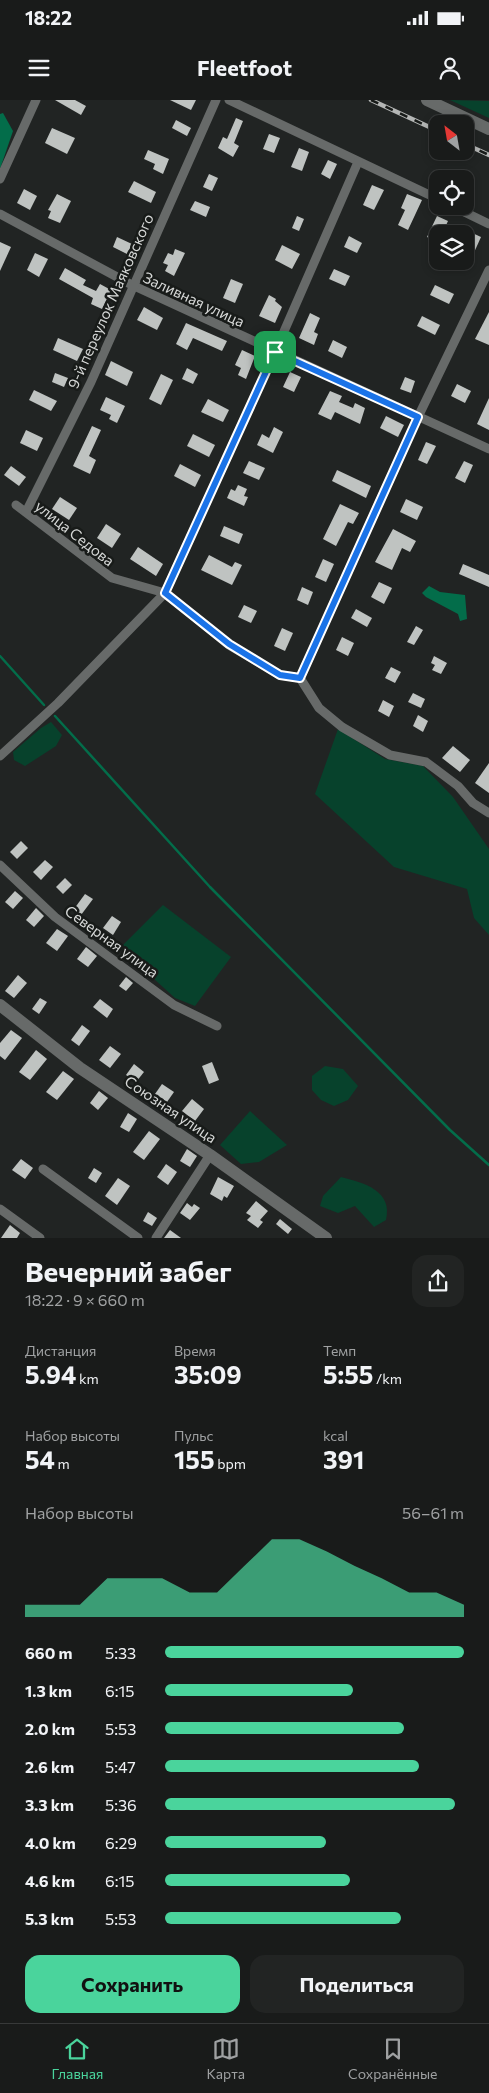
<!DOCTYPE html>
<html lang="ru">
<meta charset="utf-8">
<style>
body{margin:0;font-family:Commissioner,sans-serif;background:#222423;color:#f1f3f6;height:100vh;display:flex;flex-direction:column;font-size:19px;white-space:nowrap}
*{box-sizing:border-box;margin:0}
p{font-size:16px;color:#9fa1a2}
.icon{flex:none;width:28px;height:28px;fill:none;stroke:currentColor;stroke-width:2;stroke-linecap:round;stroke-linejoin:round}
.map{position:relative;height:1138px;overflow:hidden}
.side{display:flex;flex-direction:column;background:#191b1a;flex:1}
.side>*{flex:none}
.needle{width:32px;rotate:329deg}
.tools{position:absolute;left:429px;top:15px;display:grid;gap:10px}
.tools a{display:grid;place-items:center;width:45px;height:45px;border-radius:10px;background:#191b1a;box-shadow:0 2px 8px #0003,0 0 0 1px #373939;font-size:25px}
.pin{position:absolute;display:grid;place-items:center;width:42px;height:42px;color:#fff;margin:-21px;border-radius:10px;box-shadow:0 2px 8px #0006}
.round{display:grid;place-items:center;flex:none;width:52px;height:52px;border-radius:15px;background:#222423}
.headline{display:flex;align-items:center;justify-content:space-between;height:85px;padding:0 25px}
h1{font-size:28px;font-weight:700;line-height:38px}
.figures{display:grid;grid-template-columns:repeat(3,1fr);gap:8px;height:85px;padding:5px 25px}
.figures div{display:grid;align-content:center}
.figures b{font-size:25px;font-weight:700}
.figures small{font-size:14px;font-weight:400}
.figures p{font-size:14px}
.chart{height:140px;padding:10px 25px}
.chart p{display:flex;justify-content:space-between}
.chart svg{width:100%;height:90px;margin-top:5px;fill:#4ad49c;opacity:.7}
.action{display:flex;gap:10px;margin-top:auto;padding:10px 25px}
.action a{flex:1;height:58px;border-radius:15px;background:#4ad49c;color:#111;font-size:20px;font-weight:700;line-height:58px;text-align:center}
.action a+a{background:#222423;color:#f1f3f6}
ul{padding:0 25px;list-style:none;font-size:16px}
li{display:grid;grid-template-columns:80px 60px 1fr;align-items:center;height:38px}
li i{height:12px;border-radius:6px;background:#4ad49c}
.status{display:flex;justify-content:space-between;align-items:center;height:35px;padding:0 25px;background:#191b1a;direction:ltr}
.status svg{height:14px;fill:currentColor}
header{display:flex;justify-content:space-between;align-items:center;height:65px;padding:0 25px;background:#191b1a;font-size:22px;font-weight:700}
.dock{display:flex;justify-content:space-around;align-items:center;height:70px;border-top:1px solid #373939;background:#191b1a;font-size:14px;color:#9fa1a2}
.dock a{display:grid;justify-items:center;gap:2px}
.dock .current{color:#4ad49c}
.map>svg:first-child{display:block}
.green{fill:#07422c}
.water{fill:#036d4a}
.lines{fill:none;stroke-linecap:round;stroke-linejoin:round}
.stream{stroke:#036d4a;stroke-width:2.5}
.building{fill:#bfc3c1}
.street{stroke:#676a69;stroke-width:9}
.secondary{stroke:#676a69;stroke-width:12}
.rail-casing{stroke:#b4b6b5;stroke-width:4.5}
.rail{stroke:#181b19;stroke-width:2.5;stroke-dasharray:8;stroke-linecap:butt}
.route-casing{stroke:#fff;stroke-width:10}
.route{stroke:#1a73e8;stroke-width:6}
.labels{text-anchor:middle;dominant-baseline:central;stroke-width:5;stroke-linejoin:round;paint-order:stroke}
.street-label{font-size:15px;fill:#d6d8d7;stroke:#181b19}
</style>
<div class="status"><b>18:22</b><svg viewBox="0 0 49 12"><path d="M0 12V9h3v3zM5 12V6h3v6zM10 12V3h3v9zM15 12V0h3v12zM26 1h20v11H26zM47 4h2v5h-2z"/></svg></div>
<header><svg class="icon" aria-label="menu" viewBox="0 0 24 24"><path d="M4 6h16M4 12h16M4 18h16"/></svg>Fleetfoot<svg class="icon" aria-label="person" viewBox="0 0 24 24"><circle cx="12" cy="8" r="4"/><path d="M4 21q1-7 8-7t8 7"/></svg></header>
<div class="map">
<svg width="489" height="1138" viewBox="0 0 489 1138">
<rect width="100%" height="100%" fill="#212423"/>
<g class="green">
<path d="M450,0L489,1V18Z"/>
<path d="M51,622L62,635L56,646L25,666L14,660L13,652L41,628Z"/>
<path d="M338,629L385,659L423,666L453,697L489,749V835L474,818L467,789L394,767L315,694Z"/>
<path d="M163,805L231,857L195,906L175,898L120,848Z"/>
<path d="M325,966L343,969L358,986L348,1000L334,1006L321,1000L312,990V976Z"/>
<path d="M250,1011L287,1045L259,1062L241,1064L220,1045Z"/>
<path d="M341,1077C365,1083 393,1091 386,1120L374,1127L355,1106L338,1113L320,1106L323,1096Z"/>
</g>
<g class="water">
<path d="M3,13L13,31L0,69V14Z"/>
<path d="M429,486L440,492L465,495L467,519L460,521L458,514L426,497L422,493Z"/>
</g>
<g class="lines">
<g class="stream">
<path d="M0,556L44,605"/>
<path d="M55,616L210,787L450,1030L489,1065"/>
</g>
</g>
<g class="building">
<path d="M55,0H75L86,6L81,15Z"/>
<path d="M170,0H196L191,10Z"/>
<path d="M236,18L243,21L234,43L239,46L233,57L218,48L223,37L227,39Z"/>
<path d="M176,20L191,28L187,36L172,28Z"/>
<path d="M52,28L75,38L67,54L45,43Z"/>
<path d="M269,34L280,38L274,53L263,49Z"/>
<path d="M299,48L309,52L302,71L291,67Z"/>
<path d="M148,50L169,59L163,74L153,69L155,64L144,59Z"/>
<path d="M328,60L337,64L330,79L321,74Z"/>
<path d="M209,74L218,78L212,91L203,87Z"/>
<path d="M134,81L156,92L151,103L128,92Z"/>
<path d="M372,85L384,90L374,110L363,105Z"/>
<path d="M24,89L37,96L30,110L17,103Z"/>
<path d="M57,94L71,101L60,123L48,118L51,111L48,110Z"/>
<path d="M407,94L422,100L408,130L398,125L405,110L401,108Z"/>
<path d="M195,101L210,107L206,117L190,110Z"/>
<path d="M297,116L304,119L299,131L292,128Z"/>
<path d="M437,116L448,121L442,134H438V142L427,137Z"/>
<path d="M468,131L481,137L472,157L465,153V137Z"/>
<path d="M349,136L362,143L357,153L344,147Z"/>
<path d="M117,137L132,144L127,154L113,147Z"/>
<path d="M0,142L11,147L0,171Z"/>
<path d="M282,145L300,154L292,169L275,160Z"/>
<path d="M175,149L185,153L174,176L165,171L168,165L163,163L168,153L173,155Z"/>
<path d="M35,153L48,159L39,177L27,170Z"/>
<path d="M65,168L86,180L83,185L96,191L100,184L111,190L102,209L91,204L93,198L59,179Z"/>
<path d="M334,169L350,176L345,186L329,179Z"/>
<path d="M231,179L243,184L235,203L223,198Z"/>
<path d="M435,185L454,194L449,204L430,195Z"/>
<path d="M269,195L276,199L275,201L282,207L275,223L259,216Z"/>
<path d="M144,207L163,218L157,230L137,220Z"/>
<path d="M489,212V245L475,239Z"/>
<path d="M310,213L320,218L314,232L318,234L314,245L299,238Z"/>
<path d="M422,216L440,225L435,235L417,226Z"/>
<path d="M186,223L227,241L222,251L193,238L187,250L176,244Z"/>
<path d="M58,238L83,249L77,261L53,250Z"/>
<path d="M333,240L347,247L342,258L328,251Z"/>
<path d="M242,250L255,256L246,279L238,275L241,268L235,265Z"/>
<path d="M111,261L133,272L127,286L105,275Z"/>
<path d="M187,268L198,274L193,284L182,279Z"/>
<path d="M290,272L301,277L294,292L283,287Z"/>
<path d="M55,273L68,278L64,287L52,282Z"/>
<path d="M161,274L173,280L161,305L149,299Z"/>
<path d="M405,277L415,281L411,293L400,289Z"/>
<path d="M457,284L471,291L465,303L451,296Z"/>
<path d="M34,290L57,301L51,311L29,300Z"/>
<path d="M330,291L342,296L339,302L353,308L355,303L365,308L360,324L335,312L331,320L318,314Z"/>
<path d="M106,297L125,306L117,323L109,319L111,315L100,310Z"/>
<path d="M489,298V330L477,324Z"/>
<path d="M208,299L229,310L223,322L201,312Z"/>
<path d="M386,316L404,325L398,337L380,328Z"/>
<path d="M92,326L101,330L89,356L96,360L90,374L73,366Z"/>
<path d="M274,327L283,332L273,353L257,345L262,334L269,338Z"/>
<path d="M26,330L43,338L37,351L20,343Z"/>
<path d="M193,334L215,345L209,357L187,346Z"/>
<path d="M426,342L436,346L427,364L418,360Z"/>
<path d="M249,361L265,368L259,380L243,373Z"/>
<path d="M464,361L473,365L465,383L455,378Z"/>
<path d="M180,364L201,375L195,387L174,376Z"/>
<path d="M11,366L26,377L19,386L4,375Z"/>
<path d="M337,370L371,386L366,398L332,381Z"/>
<path d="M238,385L247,389L244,396L248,397L244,406L227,398L231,389L235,391Z"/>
<path d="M60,397L77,408L69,420L52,409Z"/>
<path d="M406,399L423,407L417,420L400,412Z"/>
<path d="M340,404L359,413L353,424L348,422L336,446L323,439Z"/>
<path d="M106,424L121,434L112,448L97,438Z"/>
<path d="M224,426L243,434L239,444L220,436Z"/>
<path d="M393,429L416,441L410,452L402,448L392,470L375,462Z"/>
<path d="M138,447L163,464L156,476L130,459Z"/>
<path d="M209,455L232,467L235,462L242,465L232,485L201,470Z"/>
<path d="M323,459L334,464L326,482L315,477Z"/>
<path d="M463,464L489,475V487L459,474Z"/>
<path d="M379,482L392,488L384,504L371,497Z"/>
<path d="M302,487L313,492L308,505L297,500Z"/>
<path d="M244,505L257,511L251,523L238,517Z"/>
<path d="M356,509L372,518L367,527L351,518Z"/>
<path d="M416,526L423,530L414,545L407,542Z"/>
<path d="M282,528L293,533L285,551L274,546Z"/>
<path d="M342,537L354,543L348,556L336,550Z"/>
<path d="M434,556L447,563L441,574L432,570L435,565L431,563Z"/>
<path d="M391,567L401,572L395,583L385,578Z"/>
<path d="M413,593L425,599L421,608L408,602Z"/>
<path d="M383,600L394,606L389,617L378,611Z"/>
<path d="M418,615L428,621L423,632L413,626Z"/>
<path d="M453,646L470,660L460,672L442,658Z"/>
<path d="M489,663V693L475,683Z"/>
<path d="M21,741L28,748L17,759L10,752Z"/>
<path d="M45,760L53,767L41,780L33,772Z"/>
<path d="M65,778L72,785L63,794L56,787Z"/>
<path d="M15,791L23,798L13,809L5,802Z"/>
<path d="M85,794L93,799L81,815L74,809Z"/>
<path d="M36,808L44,816L34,827L26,820Z"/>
<path d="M112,816L121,822L113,835L103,828Z"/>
<path d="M57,829L68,836L57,851L46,843Z"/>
<path d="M86,847L97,856L88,867L77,859Z"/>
<path d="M18,875L27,883L14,898L5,891Z"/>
<path d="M126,877L133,883L126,891L119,886Z"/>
<path d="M40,898L47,902L39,914L32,909Z"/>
<path d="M100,899L113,909L107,918L93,907Z"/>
<path d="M82,925L90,931L79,946L71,940Z"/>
<path d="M11,930L22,938L5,960L0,956V943Z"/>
<path d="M110,946L121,954L110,968L99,960Z"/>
<path d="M36,950L47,959L30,980L19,972Z"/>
<path d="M212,962L219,980L209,984L202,966Z"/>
<path d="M134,964L144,972L136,982L126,975Z"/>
<path d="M63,971L74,979L57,1000L46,992Z"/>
<path d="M162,984L174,992L167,1002L155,994Z"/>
<path d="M99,991L108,998L98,1010L90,1003Z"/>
<path d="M192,999L204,1009L195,1021L182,1011Z"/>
<path d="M128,1013L137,1019L129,1032L120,1027Z"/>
<path d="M149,1031L160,1039L144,1060L133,1052Z"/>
<path d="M187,1049L197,1056L190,1067L180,1061Z"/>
<path d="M21,1059L33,1068L25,1079L12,1070Z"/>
<path d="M166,1064L177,1072L168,1085L157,1077Z"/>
<path d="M94,1068L102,1073L96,1083L88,1078Z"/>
<path d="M218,1077L234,1086L227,1098L224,1096L222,1101L210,1094Z"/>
<path d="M118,1078L130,1086L117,1105L105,1096Z"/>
<path d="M256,1101L268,1111L260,1120L263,1122L258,1128L247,1120L251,1116L246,1113Z"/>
<path d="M187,1103L192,1107L194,1104L200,1108L190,1120L180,1113Z"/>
<path d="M148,1112L157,1118L152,1126L143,1121Z"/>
<path d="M280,1119L292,1129L288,1134L276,1124Z"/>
<path d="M10,1125L20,1133L17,1138H1Z"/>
<path d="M170,1130L181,1138H164Z"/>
</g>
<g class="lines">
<g class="street">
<path d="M229,0L438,99"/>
<path d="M0,79L36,0"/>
<path d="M452,106L489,124"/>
<path d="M0,114L132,185L489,349"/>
<path d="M16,405L112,478L165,493L229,545L280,575L300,578"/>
<path d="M26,412L91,282L216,0"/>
<path d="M300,578L418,317L489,170"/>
<path d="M300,578L319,608L342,627L390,655L426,662L458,686L473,703L489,713"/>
<path d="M0,656L58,603L165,493L275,252L358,62"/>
<path d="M0,765L55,817L174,905L217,926"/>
<path d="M43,1069L138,1138"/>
<path d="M0,1109L40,1138"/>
<path d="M156,1138L210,1055"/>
</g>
<g class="secondary">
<path d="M427,0L489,29"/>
<path d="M0,905L80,968L210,1055L326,1138"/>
</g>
<g class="rail-casing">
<g id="rail">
<path d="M371,0L438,31"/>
<path d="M465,44L489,55"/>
</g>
</g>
<use href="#rail" class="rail"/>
</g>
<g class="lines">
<g class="route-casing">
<path id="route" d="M275,252L418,317L300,578L280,575L229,544L165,493Z"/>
</g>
<use href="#route" class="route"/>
</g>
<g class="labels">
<g class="street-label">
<text transform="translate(194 199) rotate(25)">Заливная улица</text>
<text transform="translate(110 201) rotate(-66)">9-й переулок Маяковского</text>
<text transform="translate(75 433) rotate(38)">улица Седова</text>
<text transform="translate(112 841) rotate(36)">Северная улица</text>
<text transform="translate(171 1009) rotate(34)">Союзная улица</text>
</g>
</g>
</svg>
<div class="tools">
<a><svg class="needle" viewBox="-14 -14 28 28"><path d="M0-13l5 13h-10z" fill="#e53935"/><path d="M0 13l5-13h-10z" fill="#9fa1a2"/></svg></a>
<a><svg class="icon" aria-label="locate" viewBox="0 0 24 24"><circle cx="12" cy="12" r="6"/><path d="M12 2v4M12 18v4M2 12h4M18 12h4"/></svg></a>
<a><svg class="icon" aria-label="layers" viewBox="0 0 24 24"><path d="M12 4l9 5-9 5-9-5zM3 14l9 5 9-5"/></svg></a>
</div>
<div class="pin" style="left:275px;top:252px;background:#1e9e55"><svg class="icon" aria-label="arrive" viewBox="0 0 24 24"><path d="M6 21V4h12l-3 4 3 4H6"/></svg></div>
</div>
<section class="side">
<div class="headline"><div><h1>Вечерний забег</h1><p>18:22 · 9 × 660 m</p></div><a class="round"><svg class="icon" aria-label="share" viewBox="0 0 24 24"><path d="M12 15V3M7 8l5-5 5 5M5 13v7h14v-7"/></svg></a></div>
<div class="figures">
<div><p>Дистанция</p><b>5.94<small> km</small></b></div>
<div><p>Время</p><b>35:09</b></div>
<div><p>Темп</p><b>5:55<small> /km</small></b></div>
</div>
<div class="figures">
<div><p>Набор высоты</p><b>54<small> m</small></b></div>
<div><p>Пульс</p><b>155<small> bpm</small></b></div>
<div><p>kcal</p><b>391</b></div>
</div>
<div class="chart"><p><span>Набор высоты</span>56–61 m</p>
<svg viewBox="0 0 160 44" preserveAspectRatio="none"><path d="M0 44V38L10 38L20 38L30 25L40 25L50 25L60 32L70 32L80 19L90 6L100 6L110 12L120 19L130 25L140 32L150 32L160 38V44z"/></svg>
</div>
<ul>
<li><b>660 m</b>5:33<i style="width:100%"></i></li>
<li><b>1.3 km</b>6:15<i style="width:63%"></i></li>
<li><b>2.0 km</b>5:53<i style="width:80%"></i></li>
<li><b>2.6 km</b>5:47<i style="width:85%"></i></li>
<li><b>3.3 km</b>5:36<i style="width:97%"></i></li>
<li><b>4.0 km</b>6:29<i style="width:54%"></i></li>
<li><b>4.6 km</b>6:15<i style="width:62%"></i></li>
<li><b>5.3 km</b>5:53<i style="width:79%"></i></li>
</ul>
<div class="action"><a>Сохранить</a><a>Поделиться</a></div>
</section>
<nav class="dock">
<a class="current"><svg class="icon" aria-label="home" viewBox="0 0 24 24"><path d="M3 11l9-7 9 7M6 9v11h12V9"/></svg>Главная</a>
<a><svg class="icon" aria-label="map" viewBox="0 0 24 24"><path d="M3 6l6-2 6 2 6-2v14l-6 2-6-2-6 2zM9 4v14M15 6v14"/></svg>Карта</a>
<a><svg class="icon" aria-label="saved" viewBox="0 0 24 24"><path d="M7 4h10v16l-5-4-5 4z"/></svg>Сохранённые</a>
</nav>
